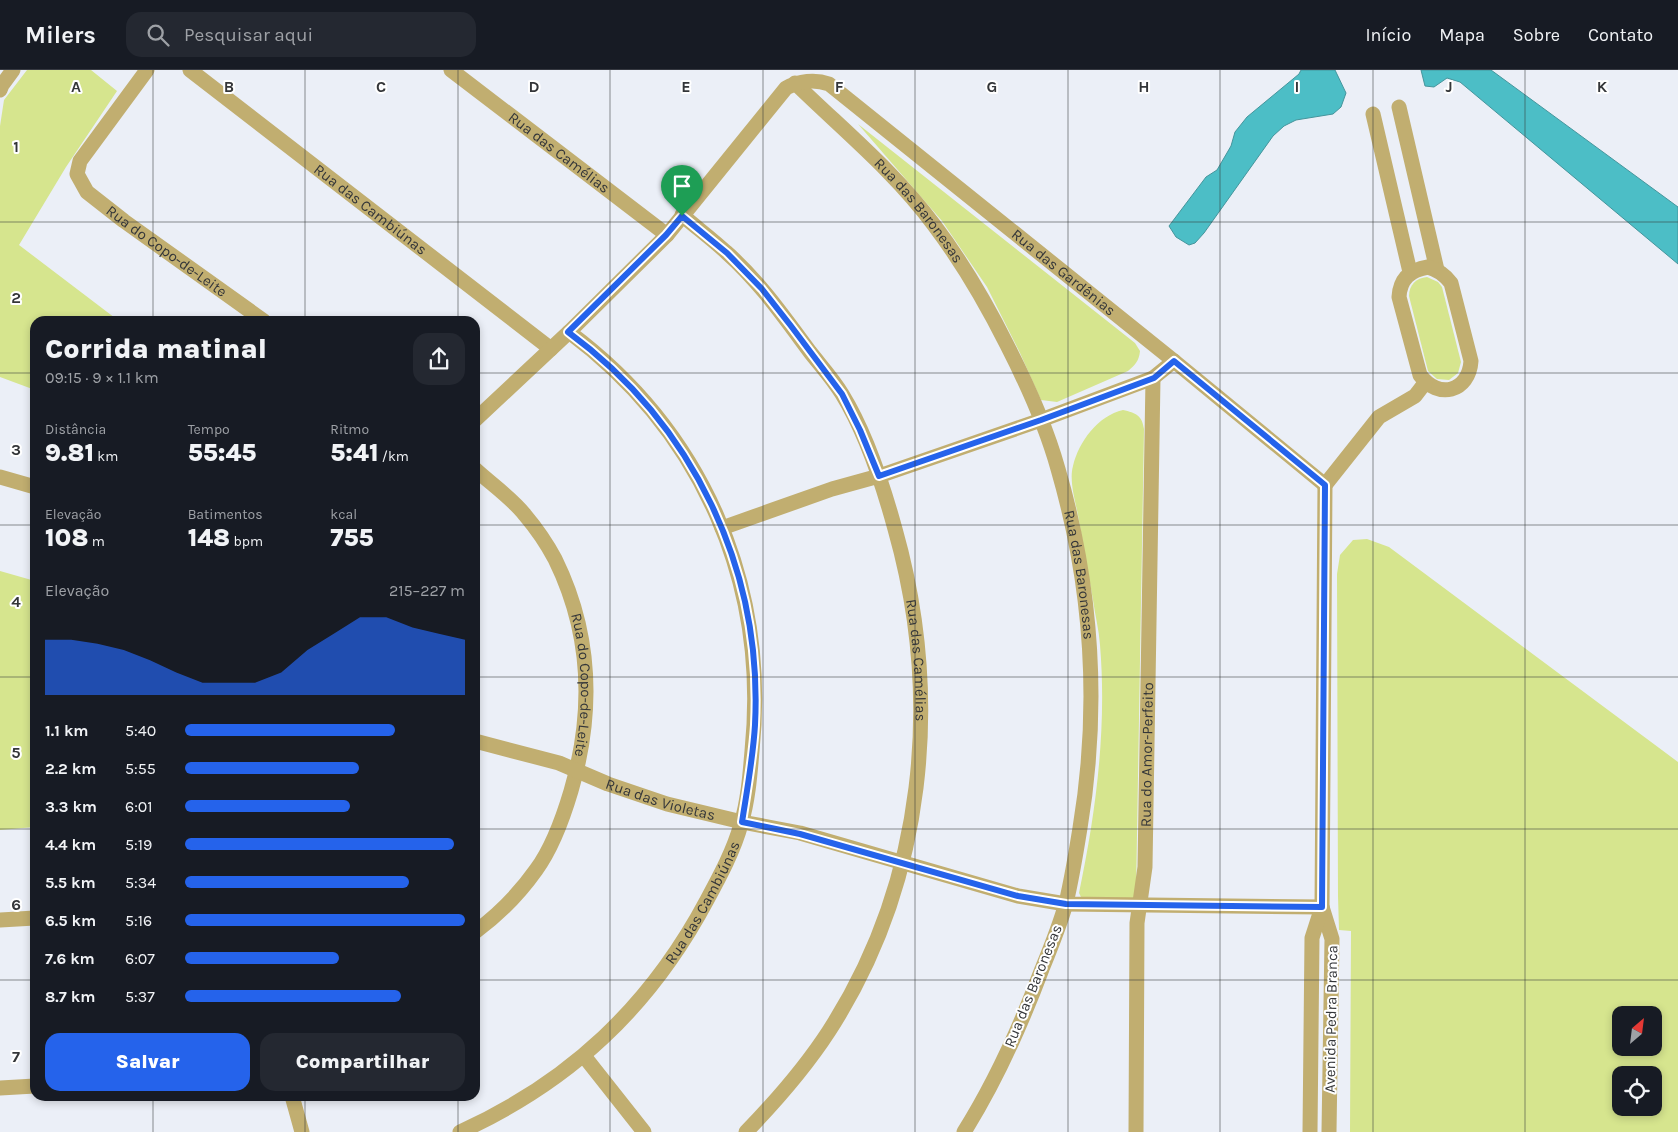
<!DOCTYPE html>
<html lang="pt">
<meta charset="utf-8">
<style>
body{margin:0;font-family:Karla,sans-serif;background:#242831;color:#f1f3f6;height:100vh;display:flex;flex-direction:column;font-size:19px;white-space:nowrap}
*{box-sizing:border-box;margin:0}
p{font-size:16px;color:#9ea1a6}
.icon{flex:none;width:28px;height:28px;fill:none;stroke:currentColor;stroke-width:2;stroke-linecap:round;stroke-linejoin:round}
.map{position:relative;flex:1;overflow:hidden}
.side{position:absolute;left:30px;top:246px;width:450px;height:785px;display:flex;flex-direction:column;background:#171b24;border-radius:15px;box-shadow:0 2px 8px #0003}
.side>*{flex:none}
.needle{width:32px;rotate:28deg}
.controls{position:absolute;left:1612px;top:936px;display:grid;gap:10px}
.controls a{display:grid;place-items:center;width:50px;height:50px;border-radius:10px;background:#171b24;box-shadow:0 2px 8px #0003;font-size:25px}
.pin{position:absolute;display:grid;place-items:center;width:42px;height:42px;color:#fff;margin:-51px -21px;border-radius:50% 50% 50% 0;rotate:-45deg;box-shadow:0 0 5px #0007}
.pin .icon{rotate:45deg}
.round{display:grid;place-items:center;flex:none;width:52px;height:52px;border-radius:15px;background:#242831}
.overview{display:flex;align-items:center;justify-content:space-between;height:85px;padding:0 15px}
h1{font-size:28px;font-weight:800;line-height:38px}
.figures{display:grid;grid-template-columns:repeat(3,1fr);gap:8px;height:85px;padding:5px 15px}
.figures div{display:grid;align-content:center}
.figures b{font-size:25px;font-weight:800}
.figures small{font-size:14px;font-weight:400}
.figures p{font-size:14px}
.chart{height:140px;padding:10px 15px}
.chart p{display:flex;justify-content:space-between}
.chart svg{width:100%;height:90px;margin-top:5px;fill:#2563eb;opacity:.7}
.action{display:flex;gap:10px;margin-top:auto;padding:10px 15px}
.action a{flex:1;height:58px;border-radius:15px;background:#2563eb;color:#fff;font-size:20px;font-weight:800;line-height:58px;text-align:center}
.action a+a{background:#242831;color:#f1f3f6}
ul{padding:0 15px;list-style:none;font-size:16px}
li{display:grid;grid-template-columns:80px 60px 1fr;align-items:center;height:38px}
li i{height:12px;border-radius:6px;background:#2563eb}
header{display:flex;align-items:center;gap:30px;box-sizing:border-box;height:70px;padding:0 25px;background:#171b24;border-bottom:1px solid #363941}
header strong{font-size:24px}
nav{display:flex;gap:28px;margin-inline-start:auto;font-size:18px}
.search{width:350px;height:45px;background:#242831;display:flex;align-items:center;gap:12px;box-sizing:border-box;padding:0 18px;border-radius:15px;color:#9ea1a6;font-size:19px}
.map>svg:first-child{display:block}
.green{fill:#d6e58e;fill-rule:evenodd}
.water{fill:#4cbec6;stroke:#45959c}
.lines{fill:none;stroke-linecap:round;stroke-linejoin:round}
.minor{stroke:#c1ae70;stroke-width:15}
.route-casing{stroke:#fff;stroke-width:10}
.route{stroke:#2563eb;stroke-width:6}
.grid{fill:none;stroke:#343639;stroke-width:1;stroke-opacity:0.55}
.labels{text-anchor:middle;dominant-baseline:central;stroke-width:4;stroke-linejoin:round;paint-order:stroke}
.street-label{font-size:15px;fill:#343639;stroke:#fff}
.grid-label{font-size:16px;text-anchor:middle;font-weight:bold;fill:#343639;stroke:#fff;stroke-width:4;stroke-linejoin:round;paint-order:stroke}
</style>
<header>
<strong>Milers</strong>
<div class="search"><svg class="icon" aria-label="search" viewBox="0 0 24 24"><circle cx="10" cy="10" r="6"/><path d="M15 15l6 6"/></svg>Pesquisar aqui</div>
<nav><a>Início</a><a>Mapa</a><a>Sobre</a><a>Contato</a></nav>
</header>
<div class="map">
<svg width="1678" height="1062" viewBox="0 0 1678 1062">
<rect width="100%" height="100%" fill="#ebeff7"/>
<g class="green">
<path d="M27,0H91L117,21L66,97L19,175L119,251H35V320L0,307V56L4,30Z"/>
<path d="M858,54L1135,273L1140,281C1139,291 1135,295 1128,301L1057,332L1041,330L1020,283L987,217L942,151Z"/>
<path d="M1427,207L1438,212L1442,217L1461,292L1458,303L1449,310L1437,309L1428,301L1409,226C1409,215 1416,208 1427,207Z"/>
<path d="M1123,340C1136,343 1142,345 1144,359L1136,823L1133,830L1081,827L1079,823C1096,742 1107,658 1100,575C1099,560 1095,545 1093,530C1088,502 1083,473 1078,445C1075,430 1069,410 1073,396C1079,371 1098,346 1123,340Z"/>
<path d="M1367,469L1389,477L1678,692V1062H1350L1351,861L1339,860L1338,826L1337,504L1340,485L1353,470ZM1621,945H1654V978H1621ZM1621,1005H1654V1038H1621Z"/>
<path d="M0,501L35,511V757L0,760Z"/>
</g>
<g class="water">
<path d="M1301,0H1335L1346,23L1341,37L1333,44L1296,50L1284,56L1273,66L1204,163L1195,173L1189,175L1176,167L1169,156L1206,107L1217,100L1231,76L1235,62L1247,47L1299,4Z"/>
<path d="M1421,0H1491L1678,137V194L1460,12L1447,8L1434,17L1425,16Z"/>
</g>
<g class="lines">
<g class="minor">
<path id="s1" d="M147,0L80,91L77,104L87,122L124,151L264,251"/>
<path id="s2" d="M190,0L551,279"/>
<path id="s3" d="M451,0L667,165"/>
<path id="s4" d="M795,13C842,59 895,102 934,155C962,192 986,233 1007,275C1027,314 1046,356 1058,399C1092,516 1100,638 1080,758C1076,783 1072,808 1066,833C1060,855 1051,877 1042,899C1021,955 996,1011 964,1062"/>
<path d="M0,20L2,15L13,0"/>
<path d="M1399,37L1437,200"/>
<path d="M1373,44L1410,202"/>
<path id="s5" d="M682,145C697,158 712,169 726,182C759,211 784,247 810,282C821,296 833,309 842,324C866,363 883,415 895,459C943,629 925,812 829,961C805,998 776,1031 746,1062"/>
<path d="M1428,197C1438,200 1444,204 1451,213L1471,291C1469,322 1438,330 1420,305L1399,227C1400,209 1410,200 1428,197Z"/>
<path id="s6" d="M475,350L569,262L667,165L786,18C799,11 815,9 829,14L1174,291L1325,415"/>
<path id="s7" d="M475,399C490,413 513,429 525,445C536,458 547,474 555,489C592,564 594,642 571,721C563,748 553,777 536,800C519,824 498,845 475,862"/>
<path d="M0,407L35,417"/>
<path d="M1325,415L1379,347L1415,326L1425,313"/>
<path d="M722,458L832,419L879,406L1041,350L1153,308L1174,291"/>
<path id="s8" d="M475,671L559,693L608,714L667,734L742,752L800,763L1018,826L1066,834L1322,837"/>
<path d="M1322,837L1332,869L1329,1062"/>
<path d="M0,850L35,848"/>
<path d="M584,986L644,1062"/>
<path d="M0,1018L35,1016"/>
<path d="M292,1026L302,1062"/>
<path id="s9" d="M460,1062C570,1012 650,937 707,830C720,806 734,780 741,754C748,731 750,705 752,681C769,514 703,362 569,262"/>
<path id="s10" d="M1136,1062L1137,853L1145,797L1153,308"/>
<path d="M1310,1062L1312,868L1322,837L1325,415"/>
</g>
</g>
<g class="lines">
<g class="route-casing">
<path id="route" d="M682,146L727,183L762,219L791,256L842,324L860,360L879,406L1041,350L1154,308L1174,291L1325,415L1322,837L1066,834L1018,826L800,764L742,752C747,720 753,688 755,655C763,499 693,354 568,262L666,165Z"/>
</g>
<use href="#route" class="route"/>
</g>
<path class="grid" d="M153,0V251M305,0V251M458,0V251M610,0V1062M763,0V1062M915,0V1062M1068,0V1062M1220,0V1062M1373,0V1062M1525,0V1062M0,152H1678M0,303H35M475,303H1678M0,455H35M475,455H1678M0,607H35M475,607H1678M0,759H35M475,759H1678M0,910H35M475,910H1678M153,1026V1062M305,1026V1062M458,1026V1062"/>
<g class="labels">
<g class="street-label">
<text stroke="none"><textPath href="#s3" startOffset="136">Rua das Camélias</textPath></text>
<text stroke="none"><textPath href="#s2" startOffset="228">Rua das Cambiúnas</textPath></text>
<text stroke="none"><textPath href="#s4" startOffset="178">Rua das Baronesas</textPath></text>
<text stroke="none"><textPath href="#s1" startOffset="246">Rua do Copo-de-Leite</textPath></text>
<text stroke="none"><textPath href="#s6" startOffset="801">Rua das Gardênias</textPath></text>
<text stroke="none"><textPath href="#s4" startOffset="582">Rua das Baronesas</textPath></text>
<text stroke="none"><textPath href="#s5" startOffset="520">Rua das Camélias</textPath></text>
<text stroke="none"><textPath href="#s7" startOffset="252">Rua do Copo-de-Leite</textPath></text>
<text stroke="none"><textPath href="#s10" startOffset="378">Rua do Amor-Perfeito</textPath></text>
<text stroke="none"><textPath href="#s8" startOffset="195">Rua das Violetas</textPath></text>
<text stroke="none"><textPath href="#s9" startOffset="341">Rua das Cambiúnas</textPath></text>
<text transform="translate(1033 916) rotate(-68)">Rua das Baronesas</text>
<text transform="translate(1331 949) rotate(-89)">Avenida Pedra Branca</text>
</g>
</g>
<g class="grid-label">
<text x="76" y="22">A</text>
<text x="229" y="22">B</text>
<text x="381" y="22">C</text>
<text x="534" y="22">D</text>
<text x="686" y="22">E</text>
<text x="839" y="22">F</text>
<text x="992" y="22">G</text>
<text x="1144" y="22">H</text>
<text x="1297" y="22">I</text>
<text x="1449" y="22">J</text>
<text x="1602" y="22">K</text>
<text x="16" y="82">1</text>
<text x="16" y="233">2</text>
<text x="16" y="385">3</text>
<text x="16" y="537">4</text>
<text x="16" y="688">5</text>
<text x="16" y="840">6</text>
<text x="16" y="992">7</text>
</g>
</svg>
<div class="controls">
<a><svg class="needle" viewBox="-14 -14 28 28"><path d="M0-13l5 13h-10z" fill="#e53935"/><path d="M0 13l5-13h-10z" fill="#9ea1a6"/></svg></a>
<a><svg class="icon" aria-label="locate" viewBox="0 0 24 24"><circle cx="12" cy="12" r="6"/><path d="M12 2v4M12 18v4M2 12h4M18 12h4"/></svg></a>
</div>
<div class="pin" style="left:682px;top:146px;background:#1e9e55"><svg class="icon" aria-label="arrive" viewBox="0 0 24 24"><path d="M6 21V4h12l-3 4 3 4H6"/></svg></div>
<section class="side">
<div class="overview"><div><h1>Corrida matinal</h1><p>09:15 · 9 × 1.1 km</p></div><a class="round"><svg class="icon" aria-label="share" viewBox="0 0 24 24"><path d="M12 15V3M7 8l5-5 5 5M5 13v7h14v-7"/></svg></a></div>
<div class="figures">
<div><p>Distância</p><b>9.81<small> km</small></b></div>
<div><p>Tempo</p><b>55:45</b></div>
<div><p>Ritmo</p><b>5:41<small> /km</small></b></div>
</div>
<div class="figures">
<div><p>Elevação</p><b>108<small> m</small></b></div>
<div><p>Batimentos</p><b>148<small> bpm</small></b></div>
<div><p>kcal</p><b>755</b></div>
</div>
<div class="chart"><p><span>Elevação</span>215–227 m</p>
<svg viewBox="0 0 160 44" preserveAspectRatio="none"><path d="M0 44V17L10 17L20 19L30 22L40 27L50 33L60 38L70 38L80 38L90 33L100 22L110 14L120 6L130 6L140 11L150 14L160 17V44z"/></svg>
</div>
<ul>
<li><b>1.1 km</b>5:40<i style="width:75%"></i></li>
<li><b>2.2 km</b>5:55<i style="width:62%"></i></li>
<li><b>3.3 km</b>6:01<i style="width:59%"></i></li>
<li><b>4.4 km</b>5:19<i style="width:96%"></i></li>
<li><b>5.5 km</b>5:34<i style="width:80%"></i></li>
<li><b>6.5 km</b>5:16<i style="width:100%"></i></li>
<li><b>7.6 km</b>6:07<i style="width:55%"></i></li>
<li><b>8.7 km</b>5:37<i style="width:77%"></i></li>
</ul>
<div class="action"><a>Salvar</a><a>Compartilhar</a></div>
</section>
</div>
